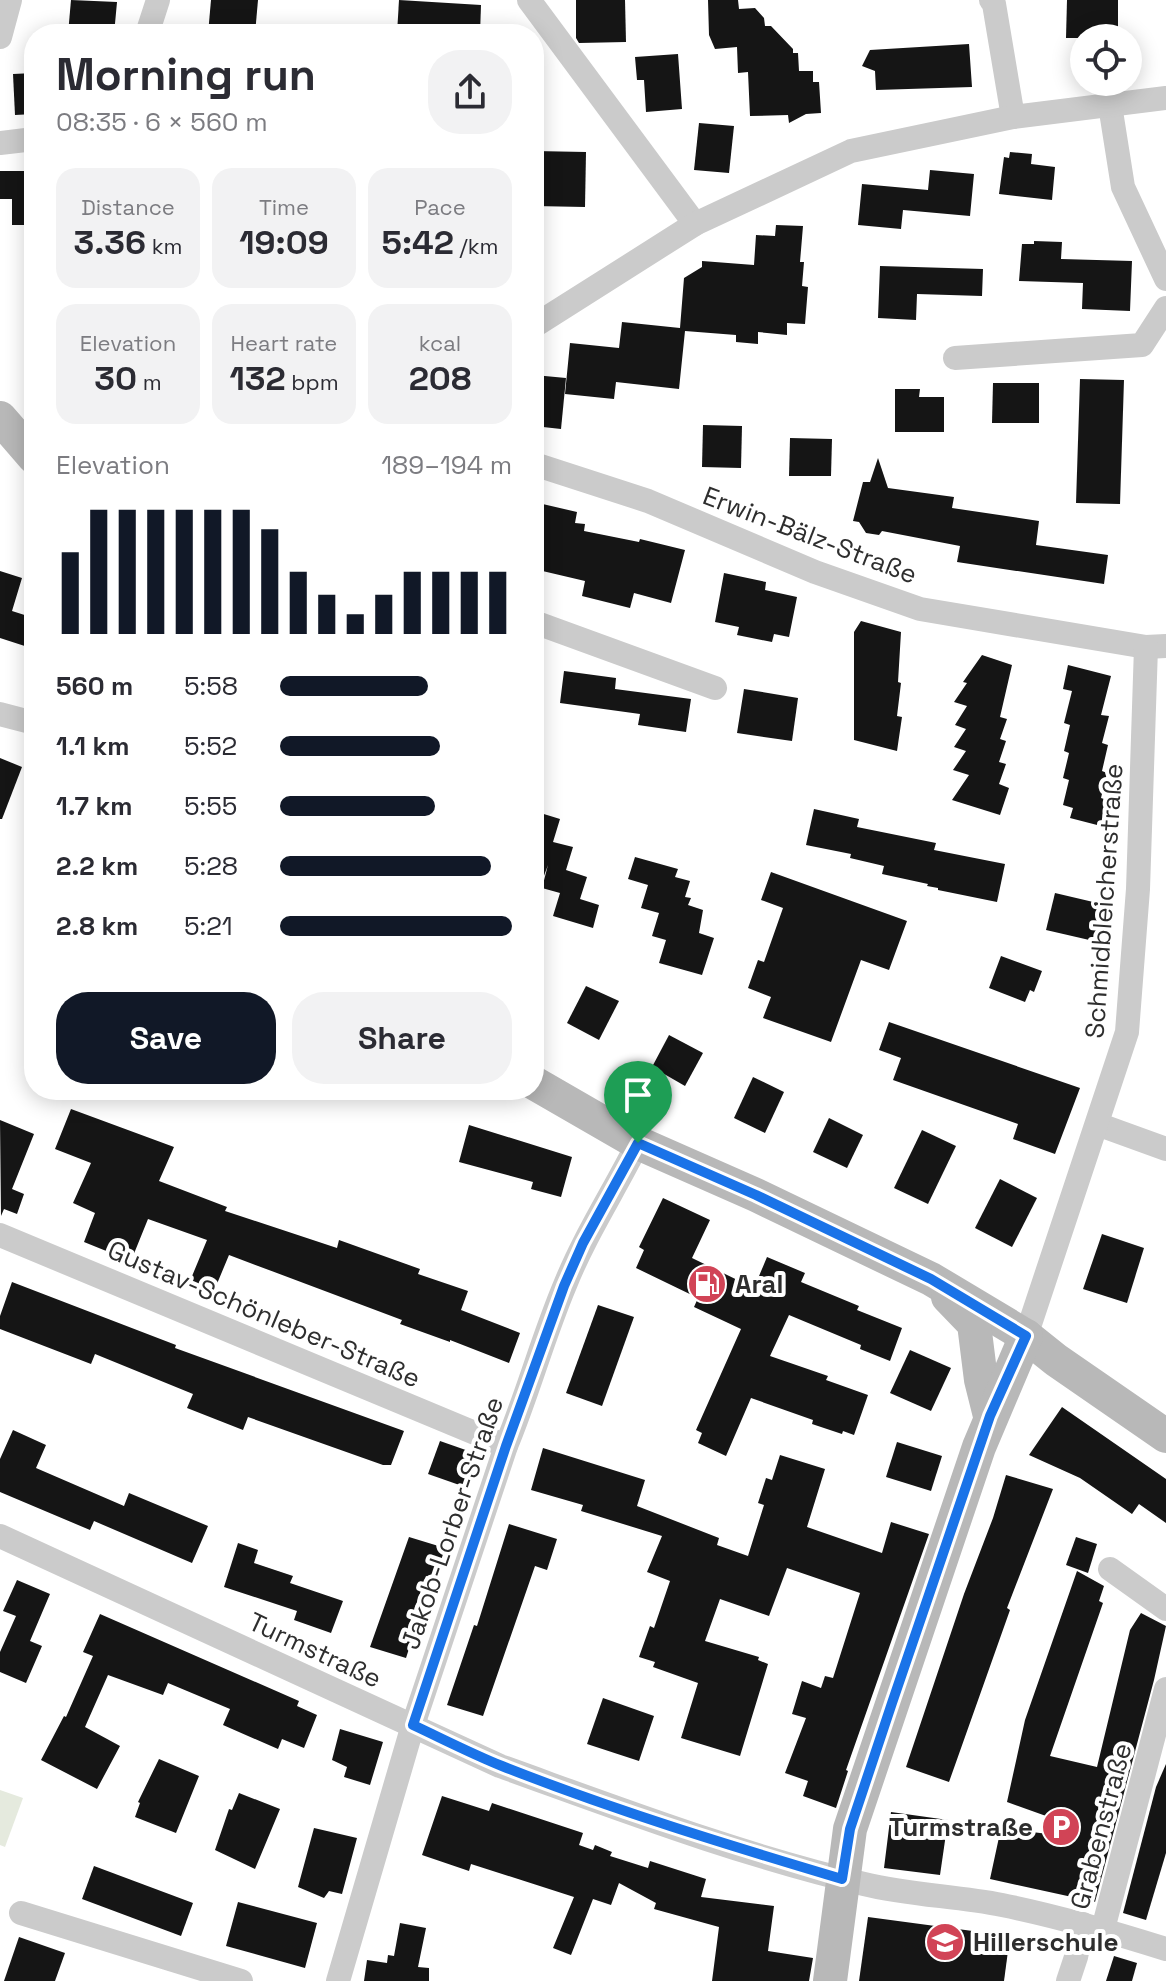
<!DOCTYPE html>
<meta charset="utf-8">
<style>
body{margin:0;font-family:"Space Grotesk",sans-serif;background:#f2f2f3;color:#2b2b33;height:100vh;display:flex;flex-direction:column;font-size:30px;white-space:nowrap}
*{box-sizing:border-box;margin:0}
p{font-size:26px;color:#7c7c81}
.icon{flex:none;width:44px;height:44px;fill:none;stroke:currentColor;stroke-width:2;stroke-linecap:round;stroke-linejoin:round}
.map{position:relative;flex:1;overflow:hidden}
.details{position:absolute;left:24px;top:24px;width:520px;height:1076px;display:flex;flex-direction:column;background:#fff;border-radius:32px;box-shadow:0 4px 20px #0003}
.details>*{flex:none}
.tools{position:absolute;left:1070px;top:24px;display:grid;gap:16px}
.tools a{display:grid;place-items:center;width:72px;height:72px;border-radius:50%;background:#fff;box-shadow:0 4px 20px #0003;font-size:40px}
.pin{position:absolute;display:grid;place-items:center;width:68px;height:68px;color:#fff;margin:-82px -34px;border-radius:50% 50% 50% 0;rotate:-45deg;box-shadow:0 0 8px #0007}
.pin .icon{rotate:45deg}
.round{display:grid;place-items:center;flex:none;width:84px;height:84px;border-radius:32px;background:#f2f2f3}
.head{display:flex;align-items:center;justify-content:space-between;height:136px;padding:0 32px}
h1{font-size:44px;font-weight:700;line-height:60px}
.stats{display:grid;grid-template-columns:repeat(3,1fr);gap:12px;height:136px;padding:8px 32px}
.stats div{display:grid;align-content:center;border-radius:20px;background:#f2f2f3;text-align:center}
.stats b{font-size:34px;font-weight:700}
.stats small{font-size:22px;font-weight:400}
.stats p{font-size:22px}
.chart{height:224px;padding:16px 32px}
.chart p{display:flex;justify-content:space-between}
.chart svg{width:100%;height:144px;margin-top:8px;stroke:#111827;stroke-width:6}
.button{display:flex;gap:16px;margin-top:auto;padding:16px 32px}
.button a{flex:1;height:92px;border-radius:32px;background:#111827;color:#fff;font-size:32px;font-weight:700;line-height:92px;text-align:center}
.button a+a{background:#f2f2f3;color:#2b2b33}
ul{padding:0 32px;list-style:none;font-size:26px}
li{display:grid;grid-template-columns:128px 96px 1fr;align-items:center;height:60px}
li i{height:20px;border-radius:10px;background:#111827}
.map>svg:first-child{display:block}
.green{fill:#e5eade}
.building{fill:#151515}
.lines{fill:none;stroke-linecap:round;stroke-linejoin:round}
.street{stroke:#cbcbcb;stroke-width:24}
.secondary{stroke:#b8b8b8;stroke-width:34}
.route-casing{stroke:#fff;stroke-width:16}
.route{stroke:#1a73e8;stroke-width:10}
.labels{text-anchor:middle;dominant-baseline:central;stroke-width:8;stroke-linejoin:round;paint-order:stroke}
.street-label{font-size:26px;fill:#2e2e2e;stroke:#fff}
.poi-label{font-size:26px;font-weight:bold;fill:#2e2e2e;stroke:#fff;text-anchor:start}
</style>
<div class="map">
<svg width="1166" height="1981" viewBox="0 0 1166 1981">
<rect width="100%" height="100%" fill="#fff"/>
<path class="green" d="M0,1790L23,1798L5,1847L0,1845Z"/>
<g class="building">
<path d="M71,0L117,2L114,34H68Z"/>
<path d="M211,0H258L255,34H208Z"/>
<path d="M399,0L481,5L480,34H397Z"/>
<path d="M576,0H625L626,42L579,43L576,38Z"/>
<path d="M708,0H738L739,9L755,8L764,18L765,26H771L793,49V53H798L799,71H813V82H819L821,113L806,114L789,123L788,115L750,116L748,72L738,73L737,47L715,49L709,35Z"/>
<path d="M1067,0H1118V38H1066Z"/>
<path d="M969,44L972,87L876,90L875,71L862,66L870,50Z"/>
<path d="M678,54L682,109L646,112L644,80H637L635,57Z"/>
<path d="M34,73V114L15,115L13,74Z"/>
<path d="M699,123L734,126L729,173L694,170Z"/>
<path d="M534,151L586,152L585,207L534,206Z"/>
<path d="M1010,152L1032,154L1031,164L1055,167L1052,200L999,194L1004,157L1009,158Z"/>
<path d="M930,170L974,174L970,216L903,210L901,229L858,225L862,184L928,190Z"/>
<path d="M0,171H34V225H12V199H0Z"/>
<path d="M776,225L803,226L800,262H804L802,286L808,287L805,324L787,323V335L758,332V344L736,342V335L685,331L679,389L616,382L614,399L565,394L570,343L619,348L622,322L680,328L684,278L702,267V261L754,265L756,235L775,236Z"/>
<path d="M1034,241L1062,242L1061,259L1132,261L1130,311L1082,309L1083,283L1019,281L1022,244H1034Z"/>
<path d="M880,266L983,269L982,296L917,294L916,320L878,318Z"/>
<path d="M534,375L566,378L561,429L534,426Z"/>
<path d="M1080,379L1124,380L1120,504L1076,503Z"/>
<path d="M993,383H1039V423H992Z"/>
<path d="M895,389H920L919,397H944V432H895Z"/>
<path d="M703,425L742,426L741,468L702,467Z"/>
<path d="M790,438L832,439L831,476H789Z"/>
<path d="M878,458L888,488L954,497L952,508L1039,521L1036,545L1108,555L1104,584L957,562L960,546L882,531L879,535L866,533L859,522L853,521L863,482H870Z"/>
<path d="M534,502L577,512L575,523L585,524L584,531L639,542L640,539L685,550L671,603L634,593L630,608L582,596L585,581L534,569Z"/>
<path d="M0,571L22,578L12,611L34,618V649L0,638Z"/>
<path d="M724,573L766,582L765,590L797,597L789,637L774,634L772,642L737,635L739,627L715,622Z"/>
<path d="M861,621L901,632L898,682L901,683L897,716L902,717L897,751L854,740V632Z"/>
<path d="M982,655L1012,665L1000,717L1007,719L1000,739L1006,741L999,762L1006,764L999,784L1009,788L1000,815L952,800L969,775L953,770L966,751L954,747L966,729L955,725L967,706L954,702L967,683L963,682Z"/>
<path d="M1068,665L1111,676L1101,715L1109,716L1102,743L1108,745L1102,771L1107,773L1101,798L1107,800L1101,826L1070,818L1073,808L1063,805L1069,780L1063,778L1069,753L1064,751L1070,725L1064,723L1072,691L1063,689Z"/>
<path d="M564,671L616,678L615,689L691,699L686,732L638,725L640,714L560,703Z"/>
<path d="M744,689L798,698L792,741L737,733Z"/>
<path d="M0,758L22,767L2,819H0Z"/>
<path d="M814,809L859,819L857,827L936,843L934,850L1005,864L997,902L938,890V888L927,886L928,884L882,874L884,866L850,858L851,854L806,845Z"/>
<path d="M534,811L560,819L553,842L573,847L566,870L587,877L580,899L599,905L593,928L553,916L560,893L542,888L548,865L539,889L534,888Z"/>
<path d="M635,857L678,869L675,877L690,881L685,897L691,898L688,905L703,910L699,933L714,938L702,975L659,963L666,940L652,936L659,913L641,908L648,885L628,879Z"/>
<path d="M771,872L907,921L889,970L861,960L831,1042L763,1018L771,997L748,988L758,960L764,962L783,908L761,900Z"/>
<path d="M1055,893L1106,905L1098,942L1046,930Z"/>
<path d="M1001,956L1042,971L1034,992L1030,990L1025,1002L989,988Z"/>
<path d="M586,986L619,1001L599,1040L567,1023Z"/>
<path d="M889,1022L1080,1088L1055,1154L1013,1139L1018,1124L893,1080L901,1058L879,1050Z"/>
<path d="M669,1035L703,1053L685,1086L652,1067Z"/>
<path d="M753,1077L784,1092L765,1133L734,1118Z"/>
<path d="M71,1109L174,1147L159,1181L227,1207L225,1211L337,1248L339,1240L420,1269L418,1274L468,1291L461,1310L520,1333L509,1363L450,1340V1342L400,1324L402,1320L229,1255L214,1291L190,1281L207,1240L148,1219L131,1261L84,1242L95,1213L73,1203L91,1163L55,1149Z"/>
<path d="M829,1118L863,1135L847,1168L813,1152Z"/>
<path d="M0,1120L34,1134L12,1189L24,1194L17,1214L4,1209L1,1216Z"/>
<path d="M469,1125L572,1157L561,1197L531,1189L533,1182L459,1162Z"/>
<path d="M922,1130L956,1146L928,1204L894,1188Z"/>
<path d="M1000,1179L1037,1198L1012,1247L975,1228Z"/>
<path d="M663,1198L710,1220L692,1258L754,1288L767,1257L805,1273L801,1282L859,1306L857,1310L902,1328L890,1361L860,1349L861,1345L789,1315L770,1356L828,1376L826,1380L868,1395L854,1435L843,1431L842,1434L812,1424L813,1420L751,1398L726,1456L698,1443L702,1433L696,1430L741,1329L694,1307L698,1298L636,1268L644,1250L639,1247Z"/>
<path d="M1102,1234L1144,1248L1127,1303L1083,1289Z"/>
<path d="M12,1282L176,1345L175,1348L404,1431L391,1465H383L248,1417L243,1430L187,1408L193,1394L95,1354L91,1364L0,1329V1316Z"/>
<path d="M598,1305L634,1317L602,1406L566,1393Z"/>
<path d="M910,1350L951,1368L931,1411L890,1393Z"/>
<path d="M1062,1407L1166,1479V1523L1139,1504L1132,1514L1080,1478L1029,1455Z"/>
<path d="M13,1430L46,1445L36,1468L124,1506L129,1493L208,1526L192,1563L94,1521L90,1530L0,1492V1459Z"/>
<path d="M440,1441L480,1455L468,1488L428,1474Z"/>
<path d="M897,1442L942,1456L931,1491L886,1477Z"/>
<path d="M543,1448L645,1480L637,1506L719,1538L717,1545L748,1556L764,1505L758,1503L766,1478L772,1480L780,1455L825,1469L807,1527L882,1553L891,1522L929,1534L846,1770L848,1771L836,1808L803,1796L808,1781L785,1773L806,1718L792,1714L802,1681L821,1688L825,1676L833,1678L860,1593L787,1568L769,1616L720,1599L705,1641L759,1657L758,1660L768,1664L740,1756L681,1738L698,1683L653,1667L655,1662L639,1657L650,1626L654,1628L670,1581L647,1572L662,1536L581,1511L583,1505L531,1490Z"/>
<path d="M1006,1475L1053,1489L1007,1608L1010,1610L949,1782L906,1767L964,1594L993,1518Z"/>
<path d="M509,1524L557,1539L547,1570L535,1566L483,1716L447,1705L474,1625L477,1626Z"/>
<path d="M409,1537L445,1548L435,1579L426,1576L409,1625L416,1627L406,1658L370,1647Z"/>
<path d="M1076,1537L1097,1544L1088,1573L1066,1565Z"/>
<path d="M238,1543L258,1550L254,1563L293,1576L290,1583L343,1601L331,1633L294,1620L297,1611L224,1587Z"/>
<path d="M1077,1571L1104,1586L1099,1601L1103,1603L1050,1756L1097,1767L1130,1630L1141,1613L1166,1626L1154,1680L1095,1902L990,1879L1001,1828L1072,1837L1074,1826L1007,1802L1025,1720Z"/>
<path d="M17,1580L50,1594L30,1641L42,1646L26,1683L0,1672V1652L16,1616L3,1611Z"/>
<path d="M100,1614L299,1701L297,1706L317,1715L304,1748L282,1739L278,1749L223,1725L230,1709L168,1683L163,1695L108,1675L85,1727L120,1746L97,1789L41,1760L64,1716L66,1717L93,1656L83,1652Z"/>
<path d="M603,1698L654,1716L639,1761L587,1744Z"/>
<path d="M340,1729L383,1742L370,1785L344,1777L347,1767L332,1760Z"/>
<path d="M159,1759L199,1776L176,1833L135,1817L140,1803L138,1802Z"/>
<path d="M1166,1764V1853L1146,1920L1123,1913L1156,1787Z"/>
<path d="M239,1793L280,1809L255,1869L215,1850L229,1809L232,1810Z"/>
<path d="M442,1796L489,1811L492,1803L583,1833L579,1845L593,1850L595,1845L612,1852L610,1856L648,1868L650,1861L706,1879L701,1897L774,1906L768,1951L813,1958L809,1981H712L719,1927L654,1909L656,1903L619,1883L611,1905L593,1899L571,1955L553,1948L574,1897L471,1864L469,1871L422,1855Z"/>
<path d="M891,1812L948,1820L940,1875L884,1868Z"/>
<path d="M314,1828L357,1838L342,1894L329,1891L324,1898L298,1887Z"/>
<path d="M94,1866L193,1903L181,1936L82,1899Z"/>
<path d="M238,1902L317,1923L305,1968L226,1946Z"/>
<path d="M868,1917L1010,1936L1004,1981H859Z"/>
<path d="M400,1923L426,1928L418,1967L429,1968V1981H364L367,1960L387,1963L388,1955L394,1956Z"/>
<path d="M19,1937L65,1953L55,1981H4Z"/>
<path d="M1114,1956L1137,1963L1132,1981H1106Z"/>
</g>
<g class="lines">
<g class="street">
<path d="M529,0L695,224"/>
<path d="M991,0L994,4L1013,117"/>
<path d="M147,34L158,0"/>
<path d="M0,37L10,0"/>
<path d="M1110,105L1123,187L1166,279"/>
<path d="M0,143L34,139"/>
<path d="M534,326L695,224L851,151L1013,117L1166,98"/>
<path d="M955,358L1142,345L1166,308"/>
<path d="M534,464L648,501L815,572L920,609L1146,647L1166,646"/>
<path d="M534,622L715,688"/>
<path d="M0,714L34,723"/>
<path d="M1097,1124L1166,1149"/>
<path d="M0,1235L506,1446"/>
<path d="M1026,1336L1127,1032L1138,889L1146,647"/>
<path d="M0,1536L500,1766C620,1809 740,1855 864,1884C909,1895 956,1896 1002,1905C1057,1916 1112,1932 1166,1949"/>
<path d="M1110,1569L1166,1609"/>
<path d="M21,1913L241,1981"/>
<path d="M1103,1929L1166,1689"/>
<path d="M338,1981L413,1725L506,1446C528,1393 543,1337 565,1285C585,1235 614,1191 638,1143"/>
<path d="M1068,1981L1076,1957L1083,1924"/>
</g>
<g class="secondary">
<path d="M0,418L34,457"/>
<path d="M534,1083L638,1143L756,1195L931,1279L1026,1336L1056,1360L1166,1436"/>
<path d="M948,1297L974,1324L981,1380L990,1416"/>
<path d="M830,1981L850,1829L979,1447L1026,1336"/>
</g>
</g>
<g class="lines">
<g class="route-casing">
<path id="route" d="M638,1143L756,1195L931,1279L1026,1336L990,1416L892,1703L850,1829L842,1879C728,1845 613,1810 502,1766C472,1754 443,1739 413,1725L506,1446L564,1286L583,1243Z"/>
</g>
<use href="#route" class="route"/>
</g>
<defs>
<g id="fuel-disc" transform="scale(2)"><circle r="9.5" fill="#d14456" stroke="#fff"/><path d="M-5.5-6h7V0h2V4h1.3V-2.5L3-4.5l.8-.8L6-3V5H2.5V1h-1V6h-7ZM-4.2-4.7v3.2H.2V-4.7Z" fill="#fff"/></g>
<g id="parking-disc" transform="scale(2)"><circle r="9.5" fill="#d14456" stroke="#fff"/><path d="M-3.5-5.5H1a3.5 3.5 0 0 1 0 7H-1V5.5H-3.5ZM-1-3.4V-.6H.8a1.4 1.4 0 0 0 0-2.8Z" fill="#fff"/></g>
<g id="school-disc" transform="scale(2)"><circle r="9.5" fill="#d14456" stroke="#fff"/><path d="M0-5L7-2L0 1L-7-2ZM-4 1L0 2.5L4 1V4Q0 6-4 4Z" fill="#fff"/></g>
</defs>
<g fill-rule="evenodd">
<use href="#fuel-disc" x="707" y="1284"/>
<use href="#parking-disc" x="1061" y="1827"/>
<use href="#school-disc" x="945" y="1942"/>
</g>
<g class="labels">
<g class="street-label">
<text transform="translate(810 535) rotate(21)">Erwin-Bälz-Straße</text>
<text transform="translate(1104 901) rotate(-86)">Schmidbleicherstraße</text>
<text transform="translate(264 1314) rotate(23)">Gustav-Schönleber-Straße</text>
<text transform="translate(452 1523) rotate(-71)">Jakob-Lorber-Straße</text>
<text transform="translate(315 1650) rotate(25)">Turmstraße</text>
<text transform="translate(1101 1826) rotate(-75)">Grabenstraße</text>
</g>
<g class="poi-label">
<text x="735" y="1284">Aral</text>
<text x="1033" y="1827" text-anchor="end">Turmstraße</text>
<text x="973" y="1942">Hillerschule</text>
</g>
</g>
</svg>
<div class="tools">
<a><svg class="icon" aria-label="locate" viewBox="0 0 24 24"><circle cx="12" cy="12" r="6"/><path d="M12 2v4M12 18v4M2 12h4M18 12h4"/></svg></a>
</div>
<div class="pin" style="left:638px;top:1143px;background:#1e9e55"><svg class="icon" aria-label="arrive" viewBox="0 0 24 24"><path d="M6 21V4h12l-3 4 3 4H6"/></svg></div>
<section class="details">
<div class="head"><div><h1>Morning run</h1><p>08:35 · 6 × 560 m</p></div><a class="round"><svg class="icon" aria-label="share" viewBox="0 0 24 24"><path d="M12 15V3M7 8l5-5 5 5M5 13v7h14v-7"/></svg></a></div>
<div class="stats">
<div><p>Distance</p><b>3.36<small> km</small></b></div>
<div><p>Time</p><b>19:09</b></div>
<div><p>Pace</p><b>5:42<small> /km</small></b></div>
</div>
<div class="stats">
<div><p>Elevation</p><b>30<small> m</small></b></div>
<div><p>Heart rate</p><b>132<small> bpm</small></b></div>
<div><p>kcal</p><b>208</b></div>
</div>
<div class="chart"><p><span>Elevation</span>189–194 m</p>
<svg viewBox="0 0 160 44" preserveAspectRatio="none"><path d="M5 44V19M15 44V6M25 44V6M35 44V6M45 44V6M55 44V6M65 44V6M75 44V12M85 44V25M95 44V32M105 44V38M115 44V32M125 44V25M135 44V25M145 44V25M155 44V25"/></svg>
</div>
<ul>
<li><b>560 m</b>5:58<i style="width:64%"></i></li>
<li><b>1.1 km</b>5:52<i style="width:69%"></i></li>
<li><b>1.7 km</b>5:55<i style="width:67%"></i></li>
<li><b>2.2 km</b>5:28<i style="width:91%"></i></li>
<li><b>2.8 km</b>5:21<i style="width:100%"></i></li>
</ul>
<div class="button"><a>Save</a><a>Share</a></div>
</section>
</div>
